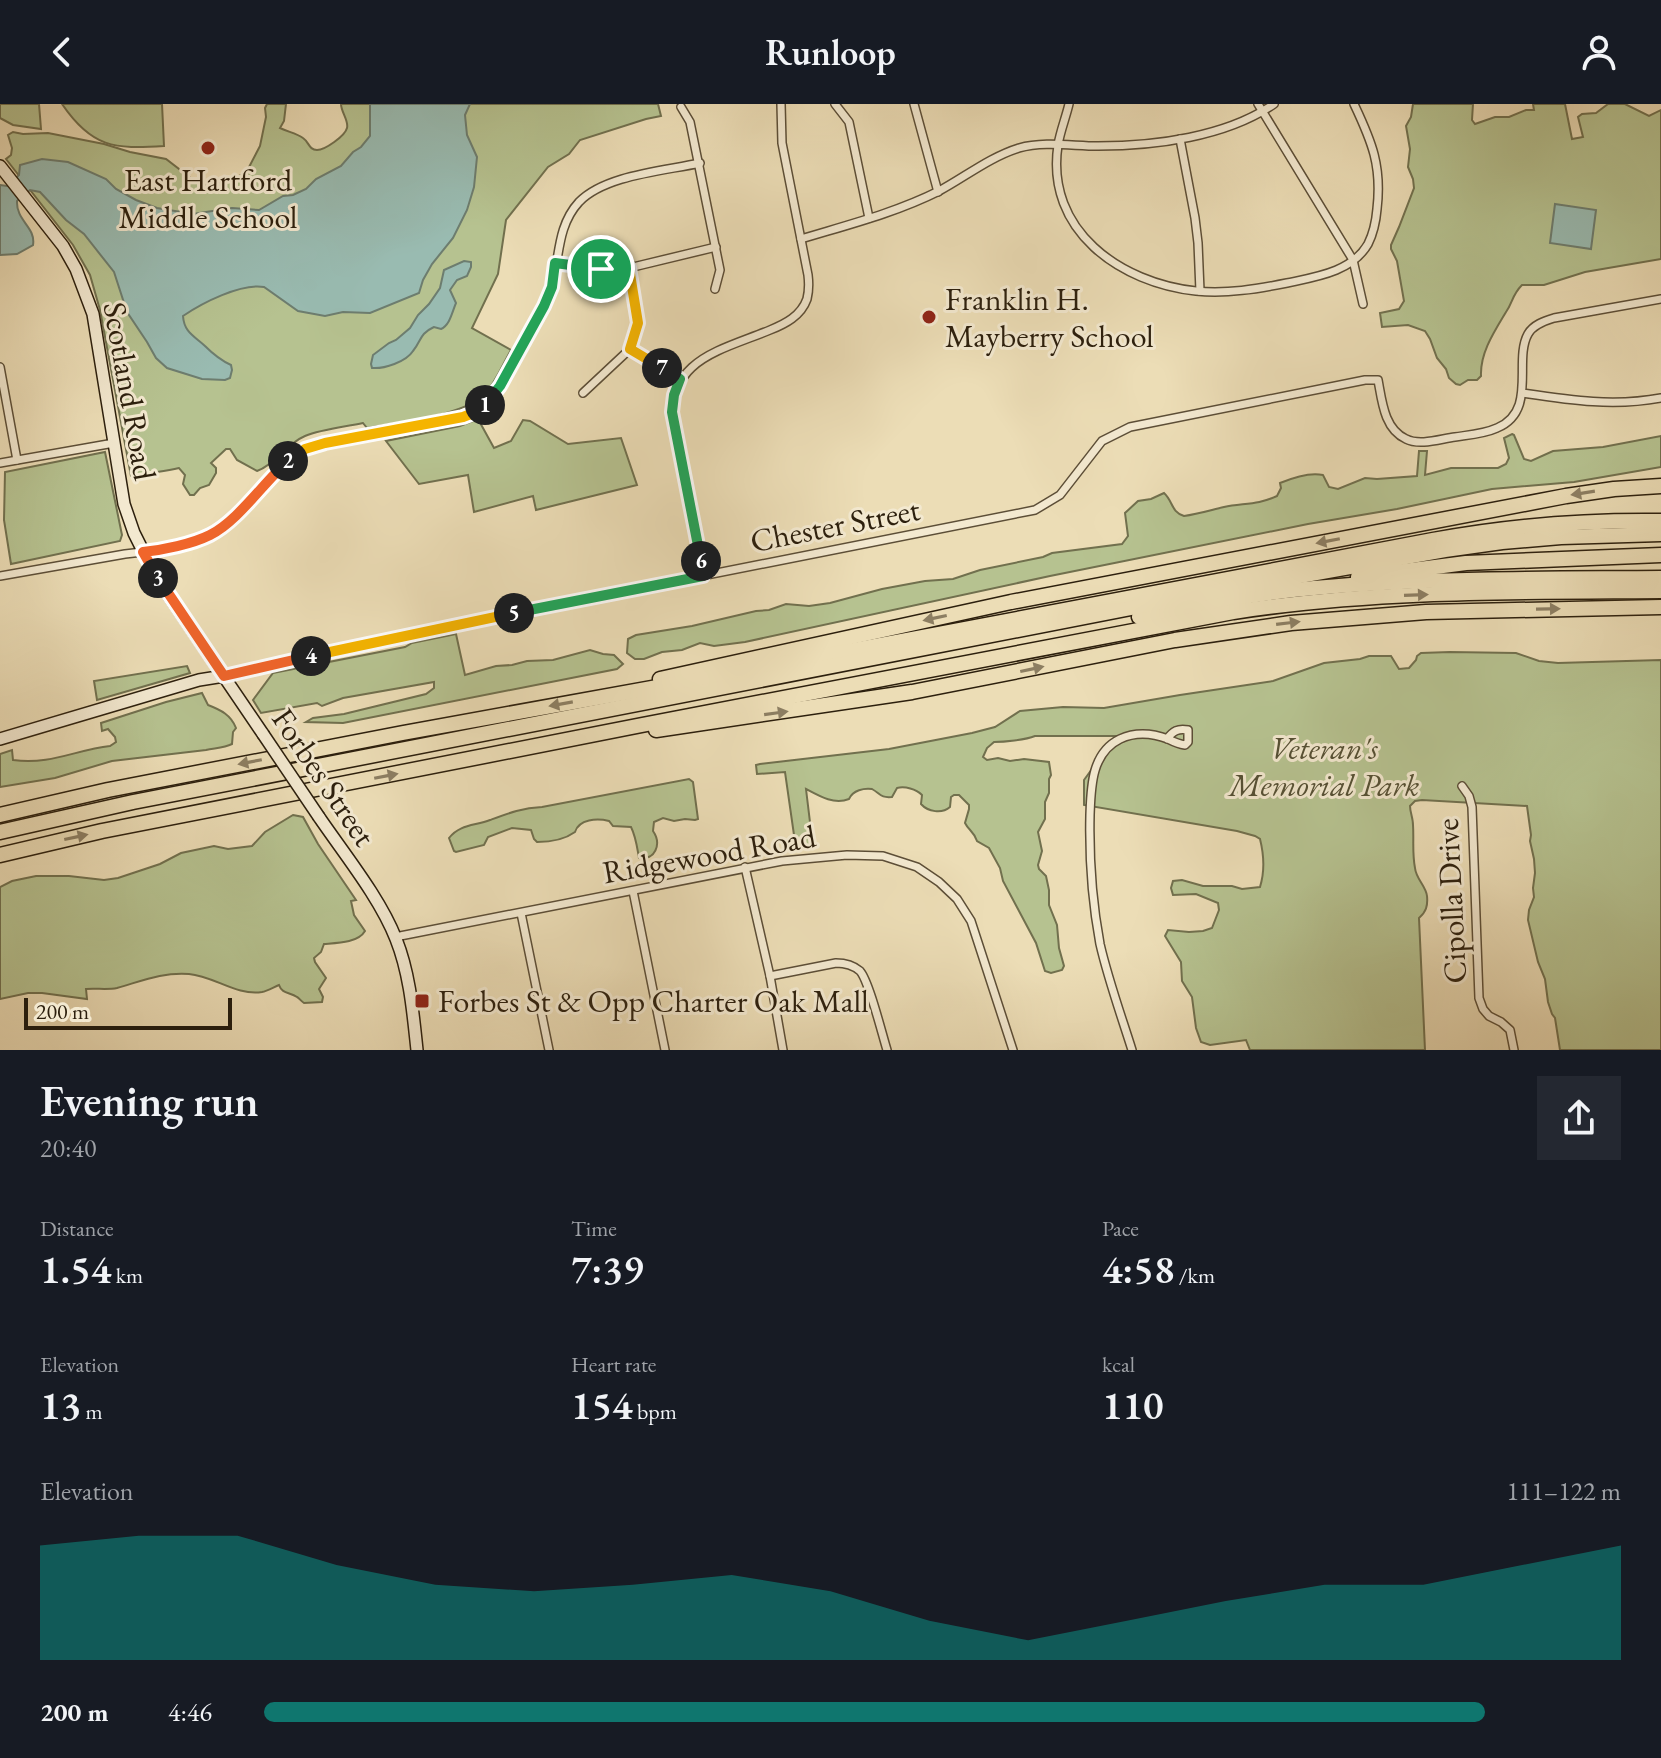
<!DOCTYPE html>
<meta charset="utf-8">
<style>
body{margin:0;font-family:"EB Garamond",serif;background:#242831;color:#f1f3f6;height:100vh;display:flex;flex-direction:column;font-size:30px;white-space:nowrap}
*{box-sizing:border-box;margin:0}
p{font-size:26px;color:#9ea1a6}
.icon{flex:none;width:44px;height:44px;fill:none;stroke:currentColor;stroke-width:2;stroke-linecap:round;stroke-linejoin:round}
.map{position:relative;height:946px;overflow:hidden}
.sheet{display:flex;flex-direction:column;background:#171b24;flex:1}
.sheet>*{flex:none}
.scale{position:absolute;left:24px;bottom:20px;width:208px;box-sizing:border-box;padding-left:8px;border:4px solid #2c1f0d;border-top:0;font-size:22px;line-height:28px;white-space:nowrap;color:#2c1f0d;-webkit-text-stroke:6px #f3e9d0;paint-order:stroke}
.pin{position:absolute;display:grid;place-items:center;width:68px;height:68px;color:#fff;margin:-34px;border:4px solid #fff;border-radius:50%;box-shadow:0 2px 8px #0007}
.km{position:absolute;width:40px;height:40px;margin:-20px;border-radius:50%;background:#222;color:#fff;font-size:22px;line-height:40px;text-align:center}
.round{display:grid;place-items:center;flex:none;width:84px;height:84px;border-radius:0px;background:#242831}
.head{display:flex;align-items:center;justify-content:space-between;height:136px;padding:0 40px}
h1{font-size:44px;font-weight:600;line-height:60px}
.stats{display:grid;grid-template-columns:repeat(3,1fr);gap:12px;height:136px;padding:8px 40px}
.stats div{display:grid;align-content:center}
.stats b{font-size:40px;font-weight:600}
.stats small{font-size:22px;font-weight:400}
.stats p{font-size:22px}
.chart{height:224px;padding:16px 40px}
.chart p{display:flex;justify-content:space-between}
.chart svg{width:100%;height:144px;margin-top:8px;fill:#0f766e;opacity:.7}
ul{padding:0 40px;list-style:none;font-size:26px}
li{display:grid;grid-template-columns:128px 96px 1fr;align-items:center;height:60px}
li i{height:20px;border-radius:10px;background:#0f766e}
header{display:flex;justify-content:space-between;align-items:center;height:104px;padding:0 40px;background:#171b24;font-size:36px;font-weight:600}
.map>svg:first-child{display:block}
.green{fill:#b6c290;stroke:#71704e;stroke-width:2}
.water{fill:#99bbb1;stroke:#6d7d6f;stroke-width:2}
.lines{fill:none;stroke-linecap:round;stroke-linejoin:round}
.minor-casing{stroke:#5c4e37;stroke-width:10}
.secondary-casing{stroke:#2c1f0d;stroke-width:14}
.motorway-casing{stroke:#2c1f0d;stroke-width:17}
.minor{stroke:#f3e9d0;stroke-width:7}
.secondary{stroke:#f3e9d0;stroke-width:11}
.motorway{stroke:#ecddb6;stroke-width:14}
.secondary-bridge-casing{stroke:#2c1f0d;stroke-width:14;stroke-linecap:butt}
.secondary-bridge{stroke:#f3e9d0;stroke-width:11}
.oneway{fill:#8c7e62}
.split-1-casing{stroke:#fff;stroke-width:16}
.split-2-casing{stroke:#fff;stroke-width:16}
.split-3-casing{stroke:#fff;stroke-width:16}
.split-4-casing{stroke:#fff;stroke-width:16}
.split-5-casing{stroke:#fff;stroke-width:16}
.split-6-casing{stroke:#fff;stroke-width:16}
.split-7-casing{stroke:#fff;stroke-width:16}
.split-8-casing{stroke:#fff;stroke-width:16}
.split-1{stroke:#22a559;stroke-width:10}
.split-2{stroke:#f5b400;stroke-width:10}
.split-3{stroke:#f0652b;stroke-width:10}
.split-4{stroke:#f0652b;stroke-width:10}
.split-5{stroke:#f5b400;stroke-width:10}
.split-6{stroke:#22a559;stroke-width:10}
.split-7{stroke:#22a559;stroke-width:10}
.split-8{stroke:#f5b400;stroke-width:10}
.poi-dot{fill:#8f2418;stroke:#f3e9d0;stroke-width:3}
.labels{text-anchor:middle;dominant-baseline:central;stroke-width:6;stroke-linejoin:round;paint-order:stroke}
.poi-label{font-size:32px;fill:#2c1f0d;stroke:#f3e9d0;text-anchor:start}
.street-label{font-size:32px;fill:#2c1f0d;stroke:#f3e9d0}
.park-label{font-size:32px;font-style:italic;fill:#555034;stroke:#f3e9d0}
</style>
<header><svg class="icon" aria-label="back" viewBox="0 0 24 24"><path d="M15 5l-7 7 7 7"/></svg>Runloop<svg class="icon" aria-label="person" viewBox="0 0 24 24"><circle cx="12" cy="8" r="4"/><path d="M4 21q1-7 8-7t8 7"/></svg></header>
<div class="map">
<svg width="1661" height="946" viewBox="0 0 1661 946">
<rect width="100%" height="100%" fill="#ecddb6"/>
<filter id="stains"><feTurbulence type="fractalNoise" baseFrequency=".0025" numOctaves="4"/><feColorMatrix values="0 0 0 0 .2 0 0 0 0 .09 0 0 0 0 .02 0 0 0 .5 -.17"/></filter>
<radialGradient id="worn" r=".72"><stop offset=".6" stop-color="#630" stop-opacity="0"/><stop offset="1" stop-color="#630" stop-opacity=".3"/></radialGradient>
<g class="green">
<path d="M0,0H39L41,25L13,21L0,14Z"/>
<path d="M62,0H162L164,42C114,45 92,44 62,0Z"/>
<path d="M267,0H286L284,17L280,24C288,28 296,29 303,34C309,38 309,46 317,46C325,46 345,32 347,24C349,17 341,8 341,0H658L661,12L646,15L580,36L569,50L548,63L506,116L498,170L472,224L511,246C503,260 496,277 486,289C466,312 398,318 367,324L363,319C344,323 322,325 305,332C286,340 276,360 257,367L237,356L230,345H226L211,359L216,364V369L209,381L200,384L194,391H190L183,380L185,371L179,364C171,366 164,367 157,368C145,370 145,378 131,372L100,206L90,171L73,141L6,55L11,51L12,44L8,31L13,28L23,30L48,29L104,40L130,48L166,55L196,78L214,80L236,74L247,67L260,42L266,13L265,4Z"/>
<path d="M1413,0H1473L1472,16L1475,20L1495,13H1509L1526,6H1534L1533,0H1565L1572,35L1583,33L1578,13L1582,10L1596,9L1608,0H1625L1649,12L1661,6V155L1585,168L1544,181H1522C1512,191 1513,198 1506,208C1494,228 1480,249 1481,272L1477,276H1468L1460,281L1456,280L1449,274L1446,265L1437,254L1430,235L1425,227L1408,221L1382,223L1380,209L1399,205L1404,197L1397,157L1391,145V141L1399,123L1414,84L1413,75L1408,63L1410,45L1406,22L1411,13Z"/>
<path d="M478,315L494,344L511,337L523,316L530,317L568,340L621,334L637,381L536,406L533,392L474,408L468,371L419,380L386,337L460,322Z"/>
<path d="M1512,330L1514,331L1524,355L1531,357L1553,347L1603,343L1661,332V363L1574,378L1492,385L1397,405L1308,420L1050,472L745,538L714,542L700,539L682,546L662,548L644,555H635L627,549L628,535L636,531L692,522L756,507L769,506L786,500L809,502L830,499L882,485L925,477L953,475L980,466L1043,453L1052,449L1122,440L1128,432L1125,409L1138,397L1151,395L1164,389C1173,397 1171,408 1184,412C1198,410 1211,406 1224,403C1243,399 1258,401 1277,392L1281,384L1280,379C1292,374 1310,368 1323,371L1329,383L1338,385L1365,374L1377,375L1417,372L1419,347H1427L1425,371L1451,364H1498L1506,360L1509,354L1504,334Z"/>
<path d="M105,348L122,431L120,437L11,460L4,416L5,368Z"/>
<path d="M456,530L465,571L496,562L512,561L527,557L553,556L590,546L603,550L614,551L623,560L617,565L343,619L306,618L313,614L344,610L426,590L434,584V578L343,594L322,602L317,599L261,609L253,596L273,569L405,543L412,539Z"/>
<path d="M1450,548L1516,549L1539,557L1558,559L1661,556V946H1560L1555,914L1552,910L1548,898L1545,875L1538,858L1528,816L1529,806L1534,793L1533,784L1535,769L1534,755L1530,737L1531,731L1527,702L1422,696L1415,697L1410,702C1410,708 1413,714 1413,721C1414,735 1412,749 1415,764C1416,775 1426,782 1427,792C1428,802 1426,808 1419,814L1425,946H1250L1246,936L1210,941L1201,938L1196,924L1192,893L1182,877L1181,858L1165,832L1168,826L1189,828L1203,827L1212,824L1219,806L1218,799L1196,790L1173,791L1171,784L1173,777L1182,776L1203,782H1232L1242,785L1260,783C1265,767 1264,751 1260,735L1255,732L1237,727L1084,701V676L1116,632H1035C1025,636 1004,638 994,638L987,644L983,653L987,656L998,654L1010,657L1024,655L1049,658L1051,671L1049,675V689L1045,698V715L1038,728L1042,747L1038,761L1039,765L1046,772L1049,786V801L1057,821L1059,844L1064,862L1062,866L1051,869L1045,867L1036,839L1003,777L1000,764L989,744L977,737C973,726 969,727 965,719L969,705V701L959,691H954L951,693L950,703C942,710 928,708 921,700L922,691C916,685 905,682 897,684L892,693C880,694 881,690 872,685C864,684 853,686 849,695C834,701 819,692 806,685L813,743L796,745L785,668L757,670L756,661L760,660L889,645L972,629L995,623L1020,607L1063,603L1104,604L1180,591L1273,577L1324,559L1360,555L1369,552H1391L1399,565L1409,564L1416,556L1417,552L1421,549Z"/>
<path d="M187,562L190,569L97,596L94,577Z"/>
<path d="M202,589L208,601C221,606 231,611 236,624L233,628L232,640C224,644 215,644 206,646L112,657L55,674L0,683V650L12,646L13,656C51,661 75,646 110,642L116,638L115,633L108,625L102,627L101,619L166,598Z"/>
<path d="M689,675L693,678L698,715L695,716L685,715L674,717L663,714L654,718L653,727C662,740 655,757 639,754C637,743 636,733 631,723L613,722L609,717C597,714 579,715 575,728C564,736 550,738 537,738L534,735L531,726L512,724L488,733L484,741L456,748L454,747L449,734C460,720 475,722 490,716C509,709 522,704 542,703Z"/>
<path d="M293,711L303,713L318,740L356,796L351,797L354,811L365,827C358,839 337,839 324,840L321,848L314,854L315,858L326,874L319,885L323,893L322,898L304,899C301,897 299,894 297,893C290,888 282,890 279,881C274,883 267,887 262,888C236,892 214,872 189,870C162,868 142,877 117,884C108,886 95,884 86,885L87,895L42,889H28L0,895V783L12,777L36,772H69L104,776L118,774L160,760L181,749L214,742L228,745L252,742L265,728Z"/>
</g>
<g class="water">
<path d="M370,0H470L465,11L467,31L477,53L474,83L467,106L453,134L432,160L423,176L419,189L370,209L343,208L325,212L298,207L264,183C241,179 202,199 183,212C184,228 194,232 205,242C213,250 220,256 231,261L232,266L230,274L225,276L202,275L167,264L156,254L147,238L127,208L114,168L84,130L66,116L40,88L30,86L17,97C16,117 36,123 33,141L17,150L0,151V81L7,82L19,71L20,61L42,55L68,58L106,75L116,85L136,96L157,104L193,110L232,104L259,106L283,92L293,91L306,85L316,75L341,62L353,48L361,43L370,32Z"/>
<path d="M1555,100L1596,106L1591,145L1550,139Z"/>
<path d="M464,157L471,158V163L467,172L457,176L450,186L456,199C452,208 450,221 441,225L434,223C419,230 422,236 413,247C406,258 384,265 372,264L371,260L373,251L389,239L396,236L410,224L418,211L429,200L440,184L444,166Z"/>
</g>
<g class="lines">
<g class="minor-casing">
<g id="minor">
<path d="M835,0L849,18L869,114"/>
<path d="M914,0L938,88"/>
<path d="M1069,0C1066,13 1060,28 1058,41C1045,127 1121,179 1196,187C1227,190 1257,185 1287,179C1315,173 1352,168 1368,140C1373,130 1376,117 1377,105C1382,62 1372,38 1354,0"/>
<path d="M1258,0L1353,156L1363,200"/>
<path d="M681,3L690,18L720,166L715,185"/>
<path d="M1180,35L1195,114L1198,139L1200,187"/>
<path d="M801,135C847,121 895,109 939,87C965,73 990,53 1019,44C1044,37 1073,42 1098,42C1155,42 1226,33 1274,0"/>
<path d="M555,159L601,165L629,164L716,143"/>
<path d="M630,245L680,275"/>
<path d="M0,263L17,356"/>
<path d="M583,289L630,245L638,219L629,164"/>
<path d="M1522,289C1569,296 1613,303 1661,294"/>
<path d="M0,359L114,339"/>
<path d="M0,472L125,450L160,446L209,431L227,419L286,359L305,345L463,313C472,309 482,305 489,297C501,284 509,265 517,250C529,229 544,208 551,185C560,156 556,123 579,98C605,71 664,67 700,59"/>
<path d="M703,472L674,325C664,256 719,247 770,226C785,220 801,212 807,195C809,187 809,179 808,171L782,39L781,0"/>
<path d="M224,572L409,530L1035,406L1060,391L1102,337L1130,323L1365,276H1378C1382,297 1384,325 1406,335C1420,342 1440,335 1455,333C1468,331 1484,330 1497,324C1538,307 1513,257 1528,230C1533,221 1544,217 1554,214L1661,195"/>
<path d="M1462,682L1469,692L1472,703L1479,894L1483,905L1489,912L1501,918L1510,926L1514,946"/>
<path d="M745,763L770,872L783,946"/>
<path d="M633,787L665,946"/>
<path d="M521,809L549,946"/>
<path d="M395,833L782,757L847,751L883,752L917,763L939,778L957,795L971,817L1013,946"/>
<path d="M770,872L836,859C846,859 853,861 860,867C869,877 882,930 887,946"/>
<path d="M1132,946C1121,911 1108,875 1100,840C1092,797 1089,755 1090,711C1091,684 1091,649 1120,635C1135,628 1152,629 1168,635C1174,638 1178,640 1185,641L1188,638V626C1178,624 1173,627 1167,635"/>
</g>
</g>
<g class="secondary-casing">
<g id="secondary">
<path d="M0,62L63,142L76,165L93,210L124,400L134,429L155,471L263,630"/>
<path d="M0,635L199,576L224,572"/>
<path d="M319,713C345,751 380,794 396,835C410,870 413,909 417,946"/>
</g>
</g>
<g class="motorway-casing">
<g id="motorway">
<path d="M1358,473L1466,459L1661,451"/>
<path d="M1139,513C1185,504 1230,494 1277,488C1404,473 1533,475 1661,474"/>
<path d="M660,575L1011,498L1566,392L1614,385L1661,382"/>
<path d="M656,626L912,588L1175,536L1291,519L1426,508L1661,503"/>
<path d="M0,711L108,686L403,629L696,576L1433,436C1508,422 1585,416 1661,417"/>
<path d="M0,728L133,698L1239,483L1445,446L1502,438L1561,433L1661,430"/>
<path d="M0,751L102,727L642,621L1233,508C1375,486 1518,488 1661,487"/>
</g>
</g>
<use href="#minor" class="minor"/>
<use href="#secondary" class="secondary"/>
<use href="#motorway" class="motorway"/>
<g class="secondary-bridge-casing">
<path id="secondary-bridge" d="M263,630L319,713"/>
</g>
<use href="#secondary-bridge" class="secondary-bridge"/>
</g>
<defs><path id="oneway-solid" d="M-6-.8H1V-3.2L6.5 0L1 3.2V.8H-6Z" transform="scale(2)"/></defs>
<g class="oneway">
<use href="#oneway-solid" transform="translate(1583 389) rotate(171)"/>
<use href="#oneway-solid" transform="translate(1328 437) rotate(169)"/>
<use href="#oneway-solid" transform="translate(1416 491) rotate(-2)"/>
<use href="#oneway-solid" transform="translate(1548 505) rotate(-1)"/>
<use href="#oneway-solid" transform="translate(935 514) rotate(168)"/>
<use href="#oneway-solid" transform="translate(1288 519) rotate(-7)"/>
<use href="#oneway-solid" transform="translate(1032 565) rotate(-12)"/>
<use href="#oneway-solid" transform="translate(561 600) rotate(170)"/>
<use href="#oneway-solid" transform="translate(776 609) rotate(-8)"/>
<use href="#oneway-solid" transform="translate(250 658) rotate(169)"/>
<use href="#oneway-solid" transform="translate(386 672) rotate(-11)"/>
<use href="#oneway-solid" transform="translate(76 733) rotate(-12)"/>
</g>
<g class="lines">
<g class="split-1-casing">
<path id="split-1" d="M485,301L500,282L544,202L552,183L555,159L601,165"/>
</g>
<g class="split-2-casing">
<path id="split-2" d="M288,357L305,345L325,339L463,313L476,308L485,301"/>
</g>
<g class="split-3-casing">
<path id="split-3" d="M158,474L143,448C163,446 192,440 210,431C238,417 264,378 288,357"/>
</g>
<g class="split-4-casing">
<path id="split-4" d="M158,474L224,572L311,552"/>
</g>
<g class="split-5-casing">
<path id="split-5" d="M311,552L514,509"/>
</g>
<g class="split-6-casing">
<path id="split-6" d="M514,509L703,472L701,457"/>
</g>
<g class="split-7-casing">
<path id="split-7" d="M662,264L680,275L674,291L672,308L701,457"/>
</g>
<g class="split-8-casing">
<path id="split-8" d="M601,165L629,164L638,219L630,245L662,264"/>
</g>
<use href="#split-1" class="split-1"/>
<use href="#split-2" class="split-2"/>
<use href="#split-3" class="split-3"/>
<use href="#split-4" class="split-4"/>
<use href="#split-5" class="split-5"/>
<use href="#split-6" class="split-6"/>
<use href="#split-7" class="split-7"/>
<use href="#split-8" class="split-8"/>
</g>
<g class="poi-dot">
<circle cx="208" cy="44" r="8"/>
<circle cx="929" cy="213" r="8"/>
<rect x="414" y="889" width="16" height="16" rx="4"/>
</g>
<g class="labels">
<g class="poi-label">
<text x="208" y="76" text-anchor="middle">East Hartford<tspan x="208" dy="37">Middle School</tspan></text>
<text x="945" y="195">Franklin H.<tspan x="945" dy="37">Mayberry School</tspan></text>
<text x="438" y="897">Forbes St &amp; Opp Charter Oak Mall</text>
</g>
<g class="street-label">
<text transform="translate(130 287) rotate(80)">Scotland Road</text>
<text transform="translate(835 421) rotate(-11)">Chester Street</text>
<text transform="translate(324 673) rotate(56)">Forbes Street</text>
<text transform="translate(709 750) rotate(-10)">Ridgewood Road</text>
<text transform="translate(1451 797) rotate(-93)">Cipolla Drive</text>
</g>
<g class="park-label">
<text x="1324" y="644">Veteran's<tspan x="1324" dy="37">Memorial Park</tspan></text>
</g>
</g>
<rect width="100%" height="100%" filter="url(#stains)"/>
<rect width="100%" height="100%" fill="url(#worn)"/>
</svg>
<div class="scale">200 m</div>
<div class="pin" style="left:601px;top:165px;background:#1e9e55"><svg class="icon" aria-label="arrive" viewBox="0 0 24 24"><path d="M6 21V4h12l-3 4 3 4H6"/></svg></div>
<b class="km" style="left:485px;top:301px">1</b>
<b class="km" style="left:288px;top:357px">2</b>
<b class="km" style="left:158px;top:474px">3</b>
<b class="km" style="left:311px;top:552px">4</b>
<b class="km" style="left:514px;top:509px">5</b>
<b class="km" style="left:701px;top:457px">6</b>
<b class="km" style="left:662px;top:264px">7</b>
</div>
<section class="sheet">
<div class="head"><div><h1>Evening run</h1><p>20:40</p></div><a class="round"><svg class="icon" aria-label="share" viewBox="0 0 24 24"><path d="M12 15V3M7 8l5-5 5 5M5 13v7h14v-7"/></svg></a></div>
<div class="stats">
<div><p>Distance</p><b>1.54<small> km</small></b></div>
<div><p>Time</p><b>7:39</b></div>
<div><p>Pace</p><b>4:58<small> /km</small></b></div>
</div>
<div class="stats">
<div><p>Elevation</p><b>13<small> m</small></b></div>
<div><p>Heart rate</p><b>154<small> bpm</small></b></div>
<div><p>kcal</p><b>110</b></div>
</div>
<div class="chart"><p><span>Elevation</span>111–122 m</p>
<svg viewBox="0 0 160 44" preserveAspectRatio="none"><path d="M0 44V9L10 6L20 6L30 15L40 21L50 23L60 21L70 18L80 23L90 32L100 38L110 32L120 26L130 21L140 21L150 15L160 9V44z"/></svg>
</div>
<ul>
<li><b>200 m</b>4:46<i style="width:90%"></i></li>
</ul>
</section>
